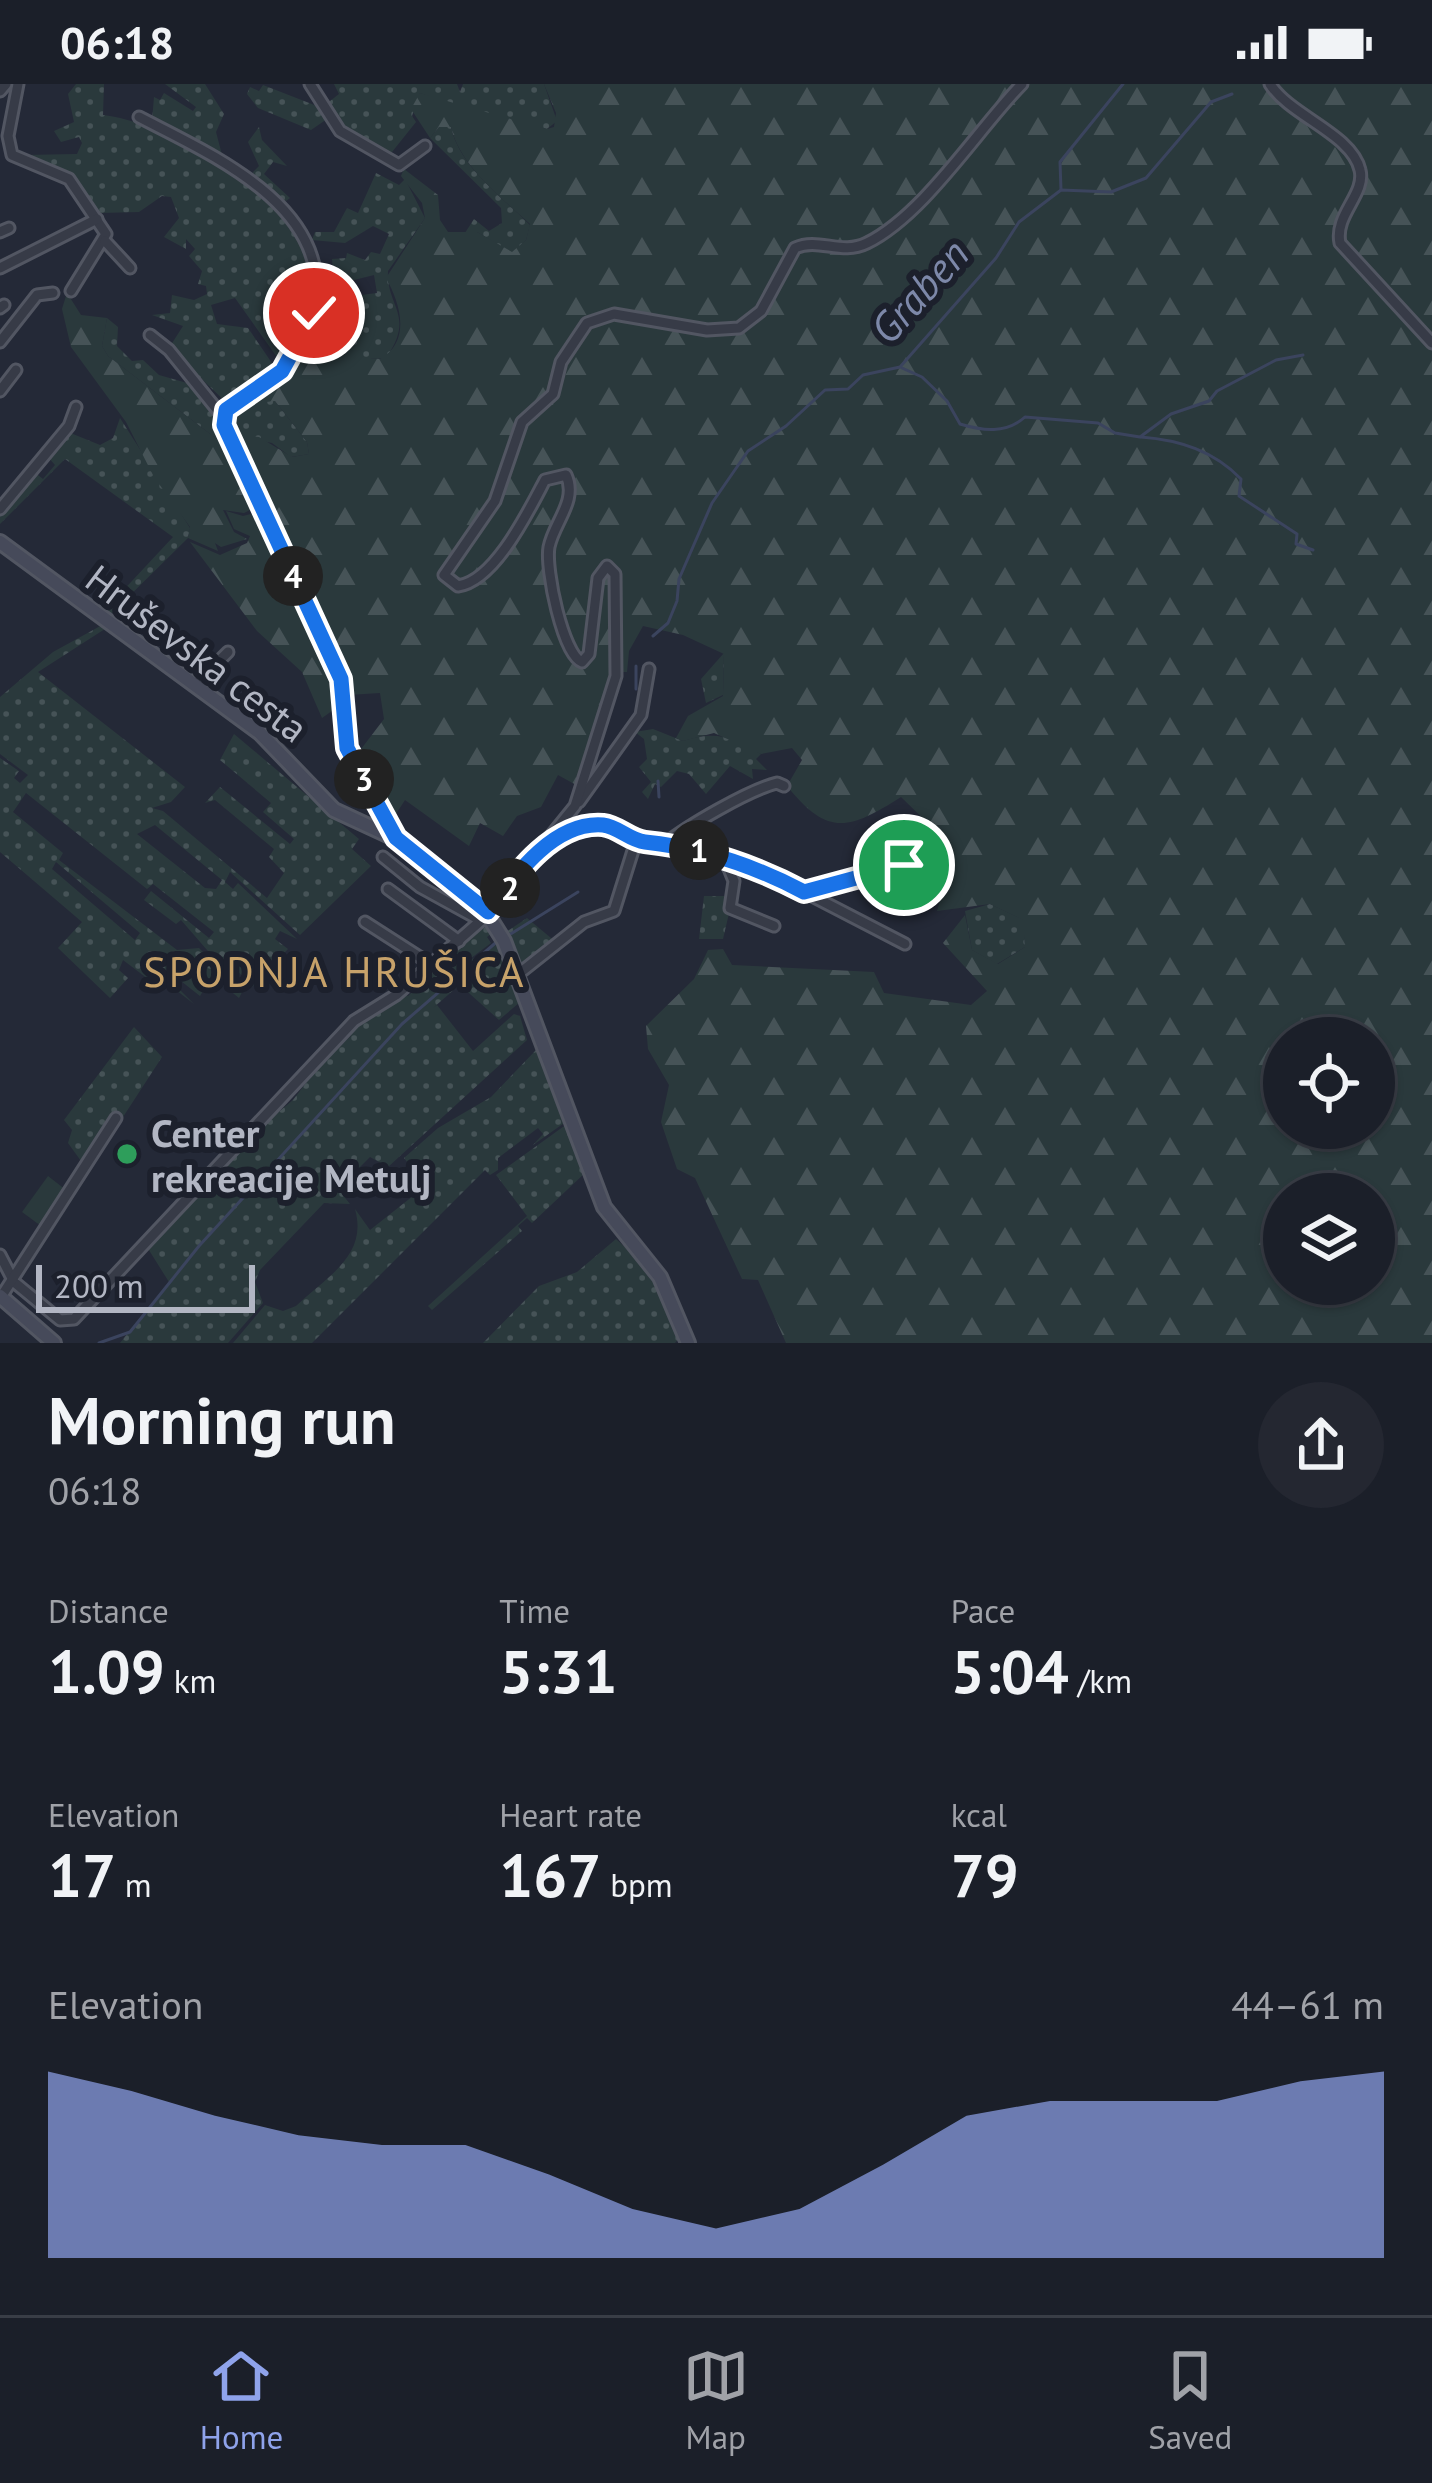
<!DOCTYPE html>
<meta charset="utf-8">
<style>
body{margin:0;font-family:"PT Sans",sans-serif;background:#242731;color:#f1f3f6;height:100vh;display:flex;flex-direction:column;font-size:45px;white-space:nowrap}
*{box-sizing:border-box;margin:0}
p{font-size:39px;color:#a0a2a8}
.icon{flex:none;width:66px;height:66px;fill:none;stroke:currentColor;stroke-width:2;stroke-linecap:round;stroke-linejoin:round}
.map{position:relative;height:1259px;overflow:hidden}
.sheet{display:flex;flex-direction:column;background:#1b1f29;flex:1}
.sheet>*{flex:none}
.controls{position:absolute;left:1263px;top:933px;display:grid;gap:24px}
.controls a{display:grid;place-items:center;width:132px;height:132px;border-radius:50%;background:#1b1f29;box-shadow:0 3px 9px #0004,0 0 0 3px #393d46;font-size:60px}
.scale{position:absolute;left:36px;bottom:30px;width:219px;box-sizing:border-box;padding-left:12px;border:6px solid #b2b6c3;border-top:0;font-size:33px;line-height:42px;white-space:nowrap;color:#b2b6c3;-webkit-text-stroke:9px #1c202c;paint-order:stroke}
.pin{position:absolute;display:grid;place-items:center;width:102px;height:102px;color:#fff;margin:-51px;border:6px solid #fff;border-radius:50%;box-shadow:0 3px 12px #0007}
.km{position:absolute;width:60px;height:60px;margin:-30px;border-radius:50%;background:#222;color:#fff;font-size:33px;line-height:60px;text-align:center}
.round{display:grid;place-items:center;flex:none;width:126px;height:126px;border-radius:63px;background:#242731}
.overview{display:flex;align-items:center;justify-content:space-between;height:204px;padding:0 48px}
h1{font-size:66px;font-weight:700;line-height:90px}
.metrics{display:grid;grid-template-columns:repeat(3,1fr);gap:18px;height:204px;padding:12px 48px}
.metrics div{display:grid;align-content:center}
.metrics b{font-size:60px;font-weight:700}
.metrics small{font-size:33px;font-weight:400}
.metrics p{font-size:33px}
.chart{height:336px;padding:24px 48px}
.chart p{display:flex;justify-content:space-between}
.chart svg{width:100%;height:216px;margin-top:12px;fill:#8fa3eb;opacity:.7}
.status{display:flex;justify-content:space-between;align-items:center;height:84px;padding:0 60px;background:#1b1f29;direction:ltr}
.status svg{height:33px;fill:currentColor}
.tabs{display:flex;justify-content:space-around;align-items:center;height:168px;border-top:3px solid #393d46;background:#1b1f29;font-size:33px;color:#a0a2a8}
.tabs a{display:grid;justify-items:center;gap:6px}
.tabs .current{color:#8fa3eb}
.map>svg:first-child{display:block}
.grass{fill:url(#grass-dots);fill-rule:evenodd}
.forest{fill:url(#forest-firs);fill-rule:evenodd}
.park{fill:#2a393c}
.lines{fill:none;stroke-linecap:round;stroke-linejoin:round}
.stream{stroke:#3b445e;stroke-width:3}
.street-casing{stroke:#525662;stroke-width:15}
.secondary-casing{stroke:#525662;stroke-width:18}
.street{stroke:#373b47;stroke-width:9}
.secondary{stroke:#464a5a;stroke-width:12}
.route-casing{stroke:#fff;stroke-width:24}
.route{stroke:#1a73e8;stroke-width:15}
.leisure-dot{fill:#2e9e5b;stroke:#1c202c;stroke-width:4.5}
.labels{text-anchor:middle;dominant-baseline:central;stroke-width:12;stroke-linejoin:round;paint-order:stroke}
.street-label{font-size:39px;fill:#b2b6c3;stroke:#1c202c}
.poi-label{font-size:39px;font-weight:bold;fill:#b2b6c3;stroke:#1c202c;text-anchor:start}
.water-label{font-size:42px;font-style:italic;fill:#7d88a9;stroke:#1c202c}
.neighbourhood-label{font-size:42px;letter-spacing:3px;fill:#c7a26a;stroke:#1c202c}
</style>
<div class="status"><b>06:18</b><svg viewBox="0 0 49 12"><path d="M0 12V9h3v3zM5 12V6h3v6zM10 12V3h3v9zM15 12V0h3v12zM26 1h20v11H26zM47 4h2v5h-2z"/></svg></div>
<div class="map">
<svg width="1432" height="1259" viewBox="0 0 1432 1259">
<defs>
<pattern id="grass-dots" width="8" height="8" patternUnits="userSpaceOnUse" patternTransform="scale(3)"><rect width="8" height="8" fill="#2a393c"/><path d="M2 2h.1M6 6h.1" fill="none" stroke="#465357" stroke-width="1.8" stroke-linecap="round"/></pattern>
<pattern id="forest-firs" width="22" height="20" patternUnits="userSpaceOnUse" patternTransform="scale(3)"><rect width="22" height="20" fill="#2a393c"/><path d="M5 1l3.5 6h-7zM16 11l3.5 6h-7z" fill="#465357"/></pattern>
</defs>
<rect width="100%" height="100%" fill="#242937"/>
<g class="grass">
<path d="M76,0H104L103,31C178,40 313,121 315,206C315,232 300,254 288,276H279L235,214L211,221L217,240L248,244L276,285L228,320L169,264L183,242L152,231L170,229L172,211L194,216L207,210L206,202L198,200L202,187L189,172L195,165L186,155V165L164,153L179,134L171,113L162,112L139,128L99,129L73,96L24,76L25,71L77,70L82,59L79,53L61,58L54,47L74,38L68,10Z"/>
<path d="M165,0H205L224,30L216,48L222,71L152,37L154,13L160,16L164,9L193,27L196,23Z"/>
<path d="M334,0C376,0 418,0 457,0L460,8L463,0H544L557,37L547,45L482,31L420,9L412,32L416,38L388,73L339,43L325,21L339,10Z"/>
<path d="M263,1L322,24L327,35L311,46L258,24L247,10L250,3L259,7Z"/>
<path d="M259,43L262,56L287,82L273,78L264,90L290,114L286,117L282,114L276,119L255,100L253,88L259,82L248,58Z"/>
<path d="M439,43H451C459,82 503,114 530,141L526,156L512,169L477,148L463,152L474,135L489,147L502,139L501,124L430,54Z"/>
<path d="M376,89L399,101L405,95L425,134L388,187C386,223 416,231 386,274C362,278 329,265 316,247L346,213L377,209L374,191L334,201L332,175L346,174L347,169L365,176L371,168L380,170L389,150L373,142L345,159L312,156L315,148H334L347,124L358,129Z"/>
<path d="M107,234L118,243L117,262L132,277L143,276L159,291L194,301L235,369L108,272L102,262Z"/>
<path d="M242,314L275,317L307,358L309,370L291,373L272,359L233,351L225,333Z"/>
<path d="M120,334L190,444L188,454L110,531L104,527L173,453L65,375L0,440V428L34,388L43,395L55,381L48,373L68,348L100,361L113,354Z"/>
<path d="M104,540L108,543L38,588L185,703L171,718L152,724L163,727L267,814L284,789L269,773L274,765L215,716L205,719L220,703L290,760L294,755L263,728L271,719L220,676L234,650L359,755L352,765L371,782L300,851L230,788L225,798L233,805L238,799L297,855L280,847L275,855L288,865L252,903L234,883L227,889L181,836L176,840L144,816L151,807L209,854L214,848L153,800L147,805L26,709L13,728L63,769L59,776L177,866L199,864L242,908L239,914L212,892L200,912L167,886L164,890L194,920L158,892L152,898L123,876L119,886L128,894L110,914L58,864L82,838L0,768V674L19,687L14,694L20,699L28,691L0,670V613L53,568ZM155,741L222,796L216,805L205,804L137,750ZM56,778L140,849L135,856L52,785Z"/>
<path d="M724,569L723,611L706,619L701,595Z"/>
<path d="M653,645L683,657C717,646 731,653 761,670L756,675L767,686L752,685L753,695L730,682L706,710L689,690L677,687L661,703L655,700L648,715L642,708L651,698L639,683L647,675L644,655L635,648Z"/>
<path d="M704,812H733L723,855H699Z"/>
<path d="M990,820L1024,836L1025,863L997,880L972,866L965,827Z"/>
<path d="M527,834L557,859L519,885L506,848Z"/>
<path d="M485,838L495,847L487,853L491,859L458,884L499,858L519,919L499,936L460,901L464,897L433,924L437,921L473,967L514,930L520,932L527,956L388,1083L370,1073L338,1105L350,1120L324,1119L260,1186L255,1198L263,1219L228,1259H120L169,1198L147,1163L245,1056L293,1016L334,962L338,964L351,952L347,947L403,909L408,912Z"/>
<path d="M134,943L162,973L123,1033L114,1027L81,1077L68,1059L72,1046L64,1036Z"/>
<path d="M536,966L567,1037L533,1061L543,1050L538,1044L498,1074V1086L490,1091L485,1086L312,1259H233L265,1221L283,1227L296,1222C329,1191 368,1171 355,1125L370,1146L418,1108L420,1095L404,1074L438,1044L491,1013Z"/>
<path d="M567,1040L586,1088L532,1139L527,1134L518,1142L522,1147L432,1226L428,1222L527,1132L496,1091Z"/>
<path d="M616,1155L650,1186L679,1254L675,1259H483L539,1202L577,1188Z"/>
</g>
<g class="forest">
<path d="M544,0H1432V1259H786L758,1196L742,1195L695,1094L677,1085L661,1038L669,1001L648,965L646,942L694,895L708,866L723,865L732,881L874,888L884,909L971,921L987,907L943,859L965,831L972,866L998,880L1025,863L1023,836L990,820L937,827L952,777L939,750L901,713C849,746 828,753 787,702L802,676L792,664L761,670L714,649L683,657L676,654L688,632L723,612L724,570L683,551L643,542L629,567L627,588H622L617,534V584L578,702L558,691L541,723L517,732L503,752L480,739L469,762L405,716L392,736L355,673L384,635L380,609L348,611L233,351L259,353L292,373L309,370L307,358L275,317L247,320L242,314L287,291L311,245C327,262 355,274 380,275C412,257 400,219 386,194L425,134L422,119L401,92L404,85L438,111L440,136L448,148H477L512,168L526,156L530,140C502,114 460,82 451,43H439L430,54L411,25L420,9C463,22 504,33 547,45L554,43L556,29ZM1284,954H1374V1044H1284ZM1284,1110H1374V1200H1284Z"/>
<path d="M67,209L81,231L107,234L102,262L108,272L235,369L256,423L244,429L223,426L234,448L247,455L221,463L215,459L218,467L188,454L190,443L154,393L126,338L71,263L62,225Z"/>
<path d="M226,427L243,432L259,428L268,444L343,619L322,634L302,588L257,547L190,458L220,471L247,459L250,452L234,445Z"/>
</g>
<path class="park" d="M48,1092L66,1106L41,1142L22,1128Z"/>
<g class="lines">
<g class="stream">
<path d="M1061,106L1060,78L1123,0"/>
<path d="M902,284L922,293L947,317L960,340C983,347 1006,350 1025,333L1098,339L1115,349L1140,353L1171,330L1209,317L1217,307L1276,276L1303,271"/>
<path d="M1141,353C1180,356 1214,367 1241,395L1239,412L1297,450L1296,460L1313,466"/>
<path d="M653,552L668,539L677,517L679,495L712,419L748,367L786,342L825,306L848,305L863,291L900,283L996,174L1019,138L1061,106L1111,108L1146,94L1211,18L1232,10"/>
<path d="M636,582V605"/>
<path d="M658,697L659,713"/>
<path d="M509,851L578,808"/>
<path d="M99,1259L130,1248L199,1162L402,940L500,855"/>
</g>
<g class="street-casing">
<g id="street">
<path d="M18,0L8,52L12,71L69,95L106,150L71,207"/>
<path d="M310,0L340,47L399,81L425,62"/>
<path d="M1270,0C1290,32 1352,50 1360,86C1366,110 1334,131 1340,159L1432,259"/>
<path d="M0,7L6,0"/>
<path d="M139,33C210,70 332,122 315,222C311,244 298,272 281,287C262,305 223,310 224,341L341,595L347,664L396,754"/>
<path d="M0,148L9,144"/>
<path d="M105,157L130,184"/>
<path d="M0,184L97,135"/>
<path d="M0,224L4,221"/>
<path d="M150,251L169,266L223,333"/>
<path d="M0,258L37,211L53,209"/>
<path d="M0,307L16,286"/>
<path d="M0,425L69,342L76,323"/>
<path d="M196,600L228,568"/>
<path d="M579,718L641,631L649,585"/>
<path d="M636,757L697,765L756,783L905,860"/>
<path d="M665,760C687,742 749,706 777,699L784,702"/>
<path d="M383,773L420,803L480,836"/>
<path d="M725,775L734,797L730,824L774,842"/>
<path d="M388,805L459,857"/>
<path d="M804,808L889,787L937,765"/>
<path d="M365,838L432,881"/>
<path d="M516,892L584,838L614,827L636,757C602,732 577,744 544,764"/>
<path d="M0,1171L14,1198L60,1236L74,1235L354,937L396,911L485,833L575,722L616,592L615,490L607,482L598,494L589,570L582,578C563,571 545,485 549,463C554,438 578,417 566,391L545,396C529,426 495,497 458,502L444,491L495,417L522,338L553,310L561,278L587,239L614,230L707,246L739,244L761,227L795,164C819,153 841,172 867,159C924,131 978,45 1022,0"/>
<path d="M1,1213L116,1034"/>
</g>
</g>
<g class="secondary-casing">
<g id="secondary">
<path d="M0,458L260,649L334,726L403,758L479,817L504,857L604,1123L660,1193L688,1259"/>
<path d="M0,1212L54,1259"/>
</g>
</g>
<use href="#street" class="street"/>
<use href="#secondary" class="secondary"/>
</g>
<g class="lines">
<g class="route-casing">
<path id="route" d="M314,229L282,287L226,326L224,341L341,595L347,664L396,754L488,828C514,793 553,737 603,741C619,743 629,756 645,758C702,764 753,781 804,808L904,781"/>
</g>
<use href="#route" class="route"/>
</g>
<circle class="leisure-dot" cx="127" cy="1070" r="12"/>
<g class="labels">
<g class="street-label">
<text transform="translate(197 569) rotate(37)">Hruševska cesta</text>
</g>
<g class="poi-label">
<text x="151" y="1048">Center<tspan x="151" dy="45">rekreacije Metulj</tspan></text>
</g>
<g class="water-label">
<text transform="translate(919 207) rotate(-48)">Graben</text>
</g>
<g class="neighbourhood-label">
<text x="335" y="887">SPODNJA HRUŠICA</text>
</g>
</g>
</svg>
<div class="controls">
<a><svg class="icon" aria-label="locate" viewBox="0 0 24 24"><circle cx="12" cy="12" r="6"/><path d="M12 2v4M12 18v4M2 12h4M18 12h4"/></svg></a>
<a><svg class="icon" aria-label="layers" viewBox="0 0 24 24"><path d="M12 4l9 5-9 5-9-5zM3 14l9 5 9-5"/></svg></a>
</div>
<div class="scale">200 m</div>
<div class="pin" style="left:904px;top:781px;background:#1e9e55"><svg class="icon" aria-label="arrive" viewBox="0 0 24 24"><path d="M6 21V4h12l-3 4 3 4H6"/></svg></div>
<div class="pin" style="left:314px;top:229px;background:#d93025"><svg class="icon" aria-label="check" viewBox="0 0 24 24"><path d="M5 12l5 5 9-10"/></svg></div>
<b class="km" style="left:699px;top:766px">1</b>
<b class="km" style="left:510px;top:804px">2</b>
<b class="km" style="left:364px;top:695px">3</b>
<b class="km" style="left:293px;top:492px">4</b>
</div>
<section class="sheet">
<div class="overview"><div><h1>Morning run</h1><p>06:18</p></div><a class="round"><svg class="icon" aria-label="share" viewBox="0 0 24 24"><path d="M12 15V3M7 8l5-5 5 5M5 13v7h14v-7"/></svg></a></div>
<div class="metrics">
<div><p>Distance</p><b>1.09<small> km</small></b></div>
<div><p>Time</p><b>5:31</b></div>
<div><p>Pace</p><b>5:04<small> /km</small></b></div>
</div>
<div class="metrics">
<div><p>Elevation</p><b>17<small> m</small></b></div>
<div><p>Heart rate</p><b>167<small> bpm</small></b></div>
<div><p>kcal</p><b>79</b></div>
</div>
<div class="chart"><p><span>Elevation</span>44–61 m</p>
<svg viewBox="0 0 160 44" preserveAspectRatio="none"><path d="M0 44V6L10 10L20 15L30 19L40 21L50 21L60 27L70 34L80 38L90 34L100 25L110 15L120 12L130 12L140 12L150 8L160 6V44z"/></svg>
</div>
</section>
<nav class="tabs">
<a class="current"><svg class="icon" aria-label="home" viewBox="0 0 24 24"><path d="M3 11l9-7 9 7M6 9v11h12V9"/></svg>Home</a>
<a><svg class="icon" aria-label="map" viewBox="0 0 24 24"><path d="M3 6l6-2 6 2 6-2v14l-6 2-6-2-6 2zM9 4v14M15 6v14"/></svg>Map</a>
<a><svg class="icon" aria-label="saved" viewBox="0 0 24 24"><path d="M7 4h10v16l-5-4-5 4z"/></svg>Saved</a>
</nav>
